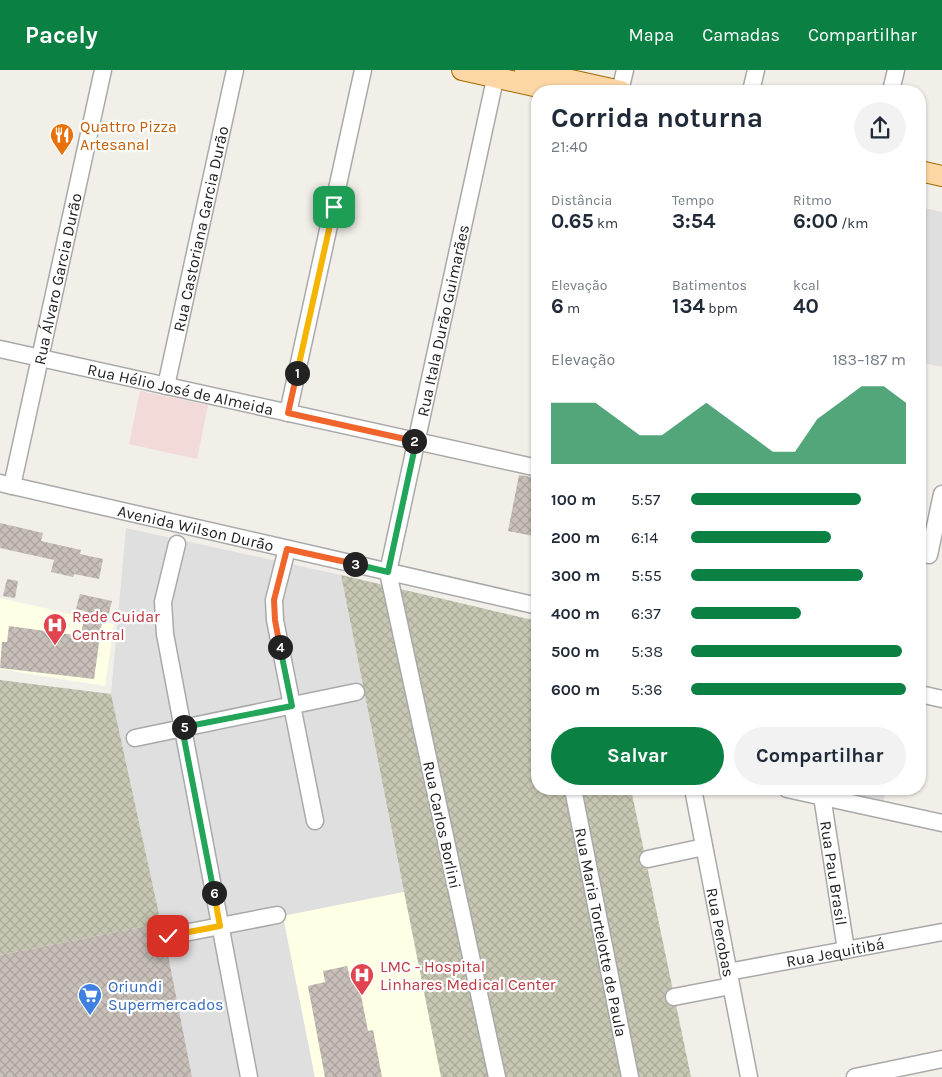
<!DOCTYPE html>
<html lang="pt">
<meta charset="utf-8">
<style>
body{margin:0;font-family:Karla,sans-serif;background:#f2f2f3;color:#1f2937;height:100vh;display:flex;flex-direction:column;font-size:19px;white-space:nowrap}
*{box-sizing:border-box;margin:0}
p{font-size:16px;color:#747a83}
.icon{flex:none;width:28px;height:28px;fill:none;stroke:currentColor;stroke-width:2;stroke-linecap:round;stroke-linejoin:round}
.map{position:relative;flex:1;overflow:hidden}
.details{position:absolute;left:531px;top:15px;width:395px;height:710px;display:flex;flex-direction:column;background:#fff;border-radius:20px;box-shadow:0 1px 4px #0004}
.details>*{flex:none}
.pin{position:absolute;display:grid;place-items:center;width:42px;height:42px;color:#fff;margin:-21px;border-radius:10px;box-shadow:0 2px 8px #0006}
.km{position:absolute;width:25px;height:25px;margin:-12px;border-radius:50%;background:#222;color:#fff;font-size:14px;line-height:25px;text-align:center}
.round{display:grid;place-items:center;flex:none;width:52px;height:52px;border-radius:26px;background:#f2f2f3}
.overview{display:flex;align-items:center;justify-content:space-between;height:85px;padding:0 20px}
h1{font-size:28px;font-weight:700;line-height:38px}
.figures{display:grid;grid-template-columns:repeat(3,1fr);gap:8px;height:85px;padding:5px 20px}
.figures div{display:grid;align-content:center}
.figures b{font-size:21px;font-weight:700}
.figures small{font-size:14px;font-weight:400}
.figures p{font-size:14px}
.chart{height:140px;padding:10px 20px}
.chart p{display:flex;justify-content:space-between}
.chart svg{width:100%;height:90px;margin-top:5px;fill:#0b8043;opacity:.7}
.action{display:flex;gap:10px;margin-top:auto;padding:10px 20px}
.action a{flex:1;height:58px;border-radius:30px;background:#0b8043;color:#fff;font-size:20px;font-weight:700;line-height:58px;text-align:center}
.action a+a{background:#f2f2f3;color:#1f2937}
ul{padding:0 20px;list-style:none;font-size:16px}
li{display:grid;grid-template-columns:80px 60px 1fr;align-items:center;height:38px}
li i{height:12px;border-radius:6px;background:#0b8043}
header{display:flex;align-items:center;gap:30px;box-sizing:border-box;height:70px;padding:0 25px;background:#0b8043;color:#fff}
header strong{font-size:24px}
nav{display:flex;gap:28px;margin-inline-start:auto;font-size:18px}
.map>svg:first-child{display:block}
.residential{fill:#e0dfdf}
.commercial{fill:#f2dad9}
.education{fill:#ffffe5}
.construction{fill:url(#construction-cross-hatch)}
.building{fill:url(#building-cross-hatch)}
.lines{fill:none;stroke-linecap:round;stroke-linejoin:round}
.minor-casing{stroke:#a9a9a9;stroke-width:19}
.major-casing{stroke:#a06b00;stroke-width:22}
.minor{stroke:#fff;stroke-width:16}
.major{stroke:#fcd6a4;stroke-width:20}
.split-1-casing{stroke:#fff;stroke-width:10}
.split-2-casing{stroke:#fff;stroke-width:10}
.split-3-casing{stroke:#fff;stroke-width:10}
.split-4-casing{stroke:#fff;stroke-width:10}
.split-5-casing{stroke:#fff;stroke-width:10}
.split-6-casing{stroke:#fff;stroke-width:10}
.split-7-casing{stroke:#fff;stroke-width:10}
.split-1{stroke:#f5b400;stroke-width:6}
.split-2{stroke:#f0652b;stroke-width:6}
.split-3{stroke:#22a559;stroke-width:6}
.split-4{stroke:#f0652b;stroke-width:6}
.split-5{stroke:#22a559;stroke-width:6}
.split-6{stroke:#22a559;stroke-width:6}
.split-7{stroke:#f5b400;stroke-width:6}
.labels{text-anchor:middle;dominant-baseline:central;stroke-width:4.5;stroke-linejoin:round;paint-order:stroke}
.food-label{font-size:16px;fill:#c56008;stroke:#fff;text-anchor:start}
.street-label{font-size:16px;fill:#222;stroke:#fff}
.health-label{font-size:16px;fill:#be3a42;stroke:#fff;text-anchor:start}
.shop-label{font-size:16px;fill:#366cbe;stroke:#fff;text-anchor:start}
</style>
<header>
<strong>Pacely</strong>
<nav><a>Mapa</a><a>Camadas</a><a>Compartilhar</a></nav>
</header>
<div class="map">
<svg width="942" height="1007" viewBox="0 0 942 1007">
<defs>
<pattern id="construction-cross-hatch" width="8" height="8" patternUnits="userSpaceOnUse" patternTransform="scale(1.25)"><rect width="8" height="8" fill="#c7c7b4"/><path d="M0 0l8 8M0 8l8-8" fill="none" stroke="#abab9a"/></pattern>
<pattern id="building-cross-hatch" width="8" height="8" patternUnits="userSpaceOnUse" patternTransform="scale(1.25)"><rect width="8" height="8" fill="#c7bfb8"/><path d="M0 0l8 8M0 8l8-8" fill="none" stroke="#aba49e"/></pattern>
</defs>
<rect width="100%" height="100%" fill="#f2efe9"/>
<g class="residential">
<path d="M920,137L942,142V297L920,292Z"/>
<path d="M126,458L341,505L404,822L283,846L315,1007H192L161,853L111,624Z"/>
<path d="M817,719H886L883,733Z"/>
</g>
<path class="commercial" d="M140,321L208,335L197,389L129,374Z"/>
<g class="education">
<path d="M0,528L114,554L105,616L0,599Z"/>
<path d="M404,822L441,1007H315L283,846Z"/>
</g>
<g class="construction">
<path d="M341,505L537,551L538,719H631L691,1007H441Z"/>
<path d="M0,610L111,624L161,853L0,885Z"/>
</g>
<g class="building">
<path d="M519,405L538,408V467L508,461Z"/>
<path d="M0,453L43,463L41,471L81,480L80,484L103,489L99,509L74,504L73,507L51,502L54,490L0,478Z"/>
<path d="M7,509L18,511L15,528L3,526Z"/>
<path d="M80,524L112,531L108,546L103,545L94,609L0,598L2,572H7L9,556L81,566L85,541L76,539Z"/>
<path d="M161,853L162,859L159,863V868L166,875L192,1007H0V885Z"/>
<path d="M347,896L351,911L358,910L368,961L373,960L382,1007H325L308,916L325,912L323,901Z"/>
</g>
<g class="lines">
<g class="minor-casing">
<g id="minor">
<path d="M620,21L625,0"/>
<path d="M751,21L756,0"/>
<path d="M891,21L896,0"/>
<path id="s1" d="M0,279L538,398"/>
<path id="s2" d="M166,316L235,0"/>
<path d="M288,343L363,0"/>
<path id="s3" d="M0,413L538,536"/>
<path id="s4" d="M12,416L103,0"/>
<path d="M177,474L163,532L165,564L249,1007"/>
<path d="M287,479L274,530L275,550L315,751"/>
<path d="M929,485L942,424"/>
<path d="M920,624L942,629"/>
<path d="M135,668L356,622"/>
<path id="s5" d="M573,719L630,1007"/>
<path id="s6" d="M693,719L749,1007"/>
<path d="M787,719L942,753"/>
<path id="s7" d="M822,726L846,880"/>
<path d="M648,789L704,777"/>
<path d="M169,866L277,845"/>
<path id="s8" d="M728,902L942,862"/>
<path d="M674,927L731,916"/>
<path id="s9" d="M497,1007L388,502L497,0"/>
<path d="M855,1007L942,989"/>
</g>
</g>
<g class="major-casing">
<g id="major">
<path d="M462,0L543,18"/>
<path d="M525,0L621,21"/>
<path d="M920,101L942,106"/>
</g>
</g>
<use href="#minor" class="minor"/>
<use href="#major" class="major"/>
</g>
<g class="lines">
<g class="split-1-casing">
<path id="split-1" d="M297,303L334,137"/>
</g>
<g class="split-2-casing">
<path id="split-2" d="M297,303L288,343L414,371"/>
</g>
<g class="split-3-casing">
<path id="split-3" d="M355,494L388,502L416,372L414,371"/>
</g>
<g class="split-4-casing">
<path id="split-4" d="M280,577L275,550L274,530L287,479L355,494"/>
</g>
<g class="split-5-casing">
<path id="split-5" d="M184,657L292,636L280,577"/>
</g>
<g class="split-6-casing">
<path id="split-6" d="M184,657L182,658L214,823"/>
</g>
<g class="split-7-casing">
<path id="split-7" d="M168,866L220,856L214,823"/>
</g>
<use href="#split-1" class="split-1"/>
<use href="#split-2" class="split-2"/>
<use href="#split-3" class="split-3"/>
<use href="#split-4" class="split-4"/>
<use href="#split-5" class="split-5"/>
<use href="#split-6" class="split-6"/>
<use href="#split-7" class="split-7"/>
</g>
<defs>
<g id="restaurant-pin" transform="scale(1.25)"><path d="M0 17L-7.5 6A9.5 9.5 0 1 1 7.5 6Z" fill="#e8710a" stroke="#fff"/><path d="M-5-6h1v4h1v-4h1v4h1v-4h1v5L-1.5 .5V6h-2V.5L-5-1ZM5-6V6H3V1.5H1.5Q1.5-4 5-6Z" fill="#fff"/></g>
<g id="hospital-pin" transform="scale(1.25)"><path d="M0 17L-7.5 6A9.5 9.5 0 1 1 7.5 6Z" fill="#e0444e" stroke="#fff"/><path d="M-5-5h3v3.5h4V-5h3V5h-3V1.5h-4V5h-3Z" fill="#fff"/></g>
<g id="supermarket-pin" transform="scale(1.25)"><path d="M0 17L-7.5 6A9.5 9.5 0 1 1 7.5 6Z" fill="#3f7fe0" stroke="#fff"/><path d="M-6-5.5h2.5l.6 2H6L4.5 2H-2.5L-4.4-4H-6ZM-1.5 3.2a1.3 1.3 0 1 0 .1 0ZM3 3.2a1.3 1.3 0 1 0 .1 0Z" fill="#fff"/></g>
</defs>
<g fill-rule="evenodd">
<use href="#restaurant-pin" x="62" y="65"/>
<use href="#hospital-pin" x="55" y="555"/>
<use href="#hospital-pin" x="362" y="905"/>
<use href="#supermarket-pin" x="90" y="925"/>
</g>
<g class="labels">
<g class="food-label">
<text x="80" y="56">Quattro Pizza<tspan x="80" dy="18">Artesanal</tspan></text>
</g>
<g class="street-label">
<text stroke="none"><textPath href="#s2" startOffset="161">Rua Castoriana Garcia Durão</textPath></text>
<text stroke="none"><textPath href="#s4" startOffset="212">Rua Álvaro Garcia Durão</textPath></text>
<text stroke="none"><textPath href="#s9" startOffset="774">Rua Itala Durão Guimarães</textPath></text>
<text stroke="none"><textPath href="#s1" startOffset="185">Rua Hélio José de Almeida</textPath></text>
<text stroke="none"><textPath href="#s3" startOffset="201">Avenida Wilson Durão</textPath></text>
<text transform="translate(442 755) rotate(78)">Rua Carlos Borlini</text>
<text stroke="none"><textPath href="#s7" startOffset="78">Rua Pau Brasil</textPath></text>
<text stroke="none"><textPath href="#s5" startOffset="146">Rua Maria Tortelotte de Paula</textPath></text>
<text stroke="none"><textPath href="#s6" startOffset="146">Rua Perobas</textPath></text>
<text stroke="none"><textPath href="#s8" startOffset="109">Rua Jequitibá</textPath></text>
</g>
<g class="health-label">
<text x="72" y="546">Rede Cuidar<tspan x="72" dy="18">Central</tspan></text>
<text x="380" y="896">LMC - Hospital<tspan x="380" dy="18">Linhares Medical Center</tspan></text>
</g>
<g class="shop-label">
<text x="108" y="916">Oriundi<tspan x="108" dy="18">Supermercados</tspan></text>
</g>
</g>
</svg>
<div class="pin" style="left:334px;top:137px;background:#1e9e55"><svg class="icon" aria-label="arrive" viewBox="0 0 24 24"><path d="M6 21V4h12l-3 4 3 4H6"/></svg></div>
<div class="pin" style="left:168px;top:866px;background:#d93025"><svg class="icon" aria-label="check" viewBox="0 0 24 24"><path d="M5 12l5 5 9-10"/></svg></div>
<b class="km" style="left:297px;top:303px">1</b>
<b class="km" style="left:414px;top:371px">2</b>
<b class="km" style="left:355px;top:494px">3</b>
<b class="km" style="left:280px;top:577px">4</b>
<b class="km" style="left:184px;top:657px">5</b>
<b class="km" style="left:214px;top:823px">6</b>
<section class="details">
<div class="overview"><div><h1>Corrida noturna</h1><p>21:40</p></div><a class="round"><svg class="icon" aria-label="share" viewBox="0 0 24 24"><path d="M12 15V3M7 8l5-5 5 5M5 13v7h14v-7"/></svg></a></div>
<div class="figures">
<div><p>Distância</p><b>0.65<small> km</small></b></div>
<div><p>Tempo</p><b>3:54</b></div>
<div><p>Ritmo</p><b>6:00<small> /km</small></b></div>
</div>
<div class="figures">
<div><p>Elevação</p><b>6<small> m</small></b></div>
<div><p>Batimentos</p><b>134<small> bpm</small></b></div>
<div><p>kcal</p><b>40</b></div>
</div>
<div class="chart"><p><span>Elevação</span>183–187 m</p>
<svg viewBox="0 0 160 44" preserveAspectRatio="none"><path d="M0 44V14L10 14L20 14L30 22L40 30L50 30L60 22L70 14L80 22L90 30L100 38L110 38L120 22L130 14L140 6L150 6L160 14V44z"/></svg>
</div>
<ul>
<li><b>100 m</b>5:57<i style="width:79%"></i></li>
<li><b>200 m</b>6:14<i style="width:65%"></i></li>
<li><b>300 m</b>5:55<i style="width:80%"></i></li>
<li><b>400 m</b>6:37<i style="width:51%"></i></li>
<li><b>500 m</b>5:38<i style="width:98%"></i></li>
<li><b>600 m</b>5:36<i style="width:100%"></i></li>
</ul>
<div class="action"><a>Salvar</a><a>Compartilhar</a></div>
</section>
</div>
